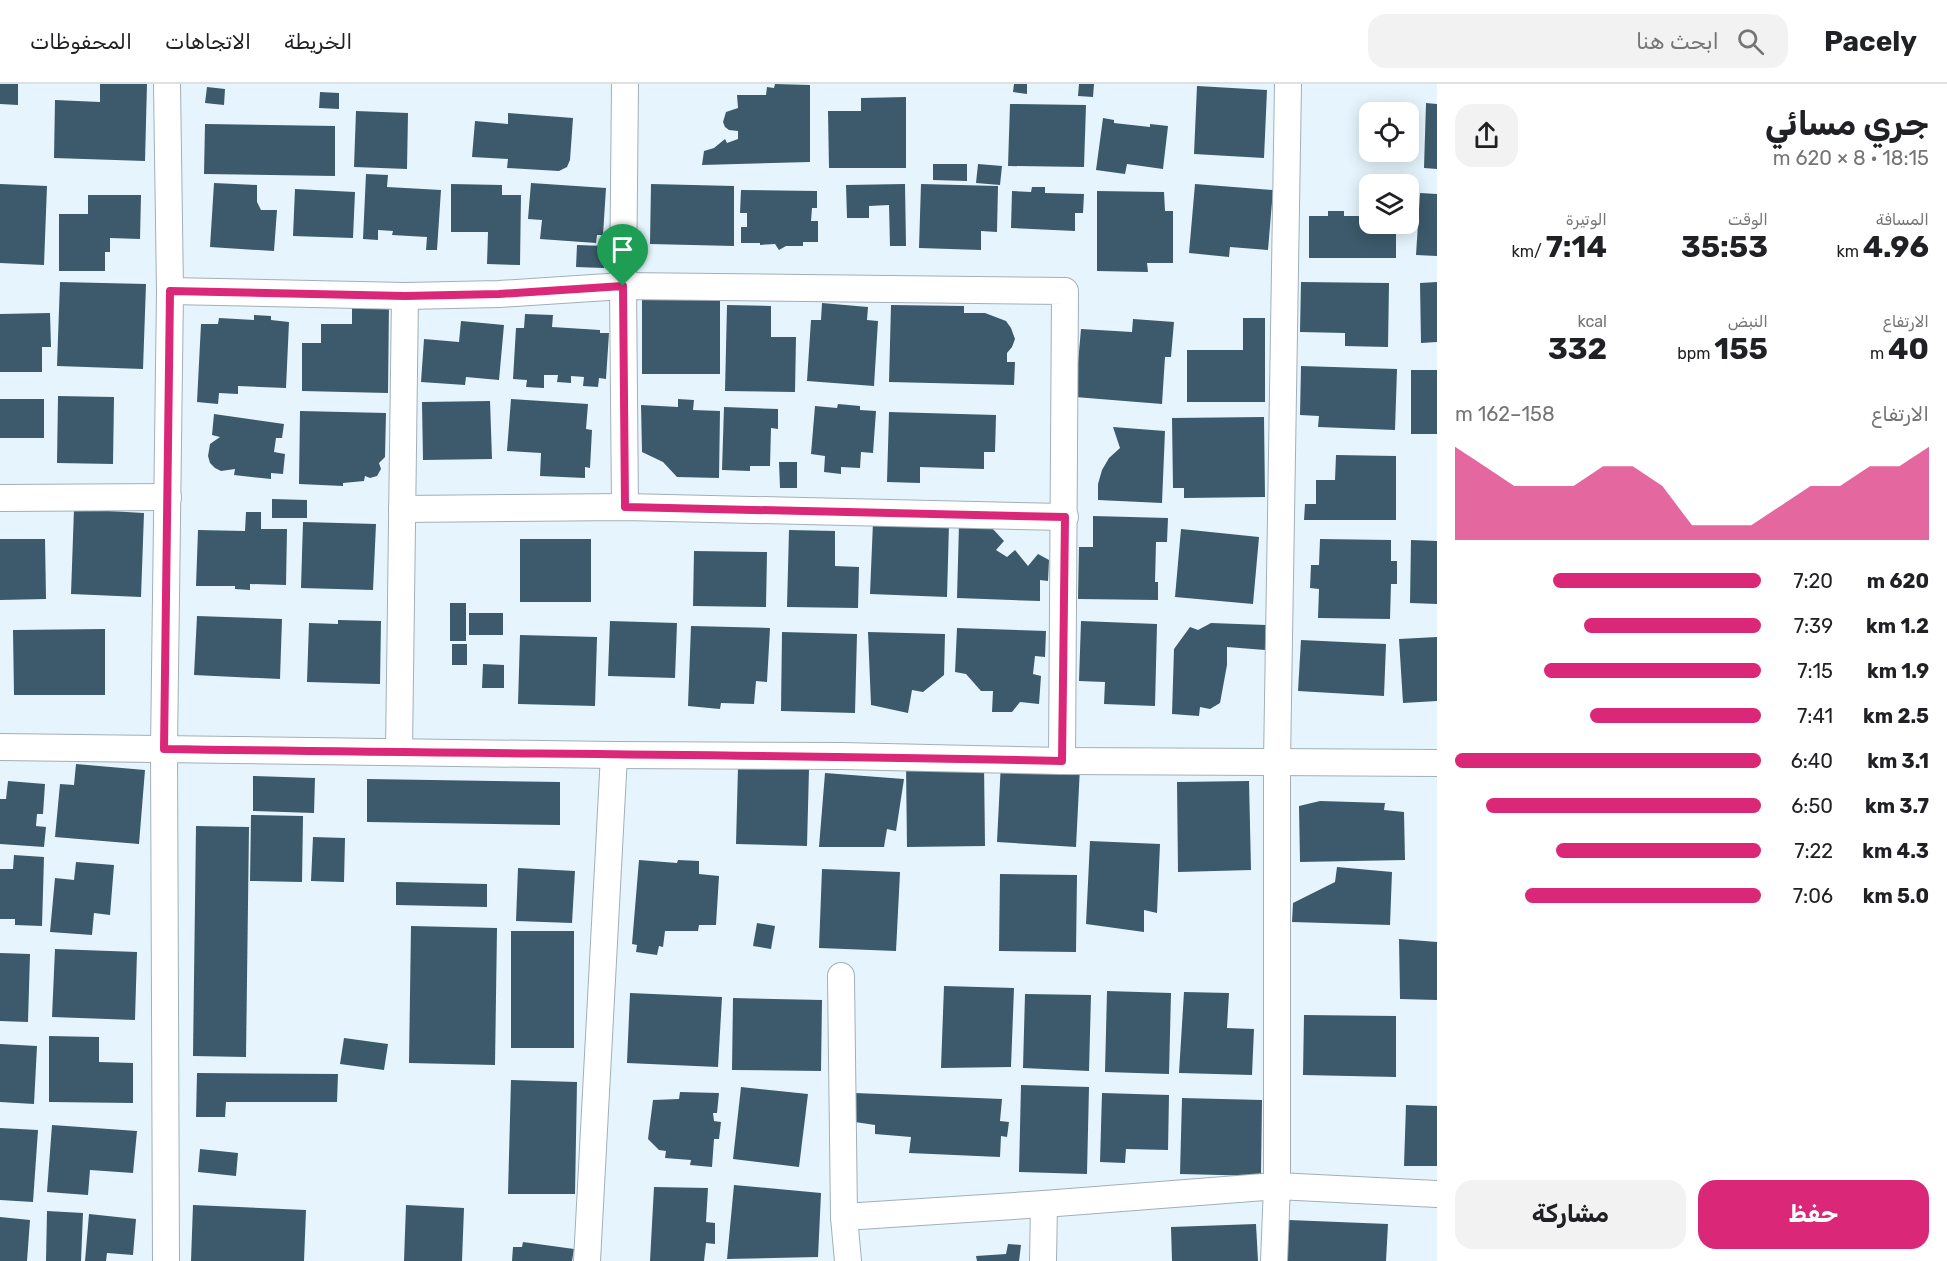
<!DOCTYPE html>
<html lang="ar">
<meta charset="utf-8">
<style>
body{margin:0;font-family:Rubik,Cairo,sans-serif;background:#f2f2f2;color:#202124;direction:rtl;height:100vh;display:flex;flex-direction:column;font-size:22px;white-space:nowrap}
*{box-sizing:border-box;margin:0}
p{font-size:20px;color:#757577}
.icon{flex:none;width:33px;height:33px;fill:none;stroke:currentColor;stroke-width:2;stroke-linecap:round;stroke-linejoin:round}
.map{position:relative;flex:1;overflow:hidden;direction:ltr}
.drawer{display:flex;flex-direction:column;background:#fff;width:510px}
.drawer>*{flex:none}
.fabs{position:absolute;left:1359px;top:18px;display:grid;gap:12px}
.fabs a{display:grid;place-items:center;width:60px;height:60px;border-radius:12px;background:#fff;box-shadow:0 3px 15px #0003;font-size:30px}
.pin{position:absolute;display:grid;place-items:center;width:51px;height:51px;color:#fff;margin:-62px -26px;border-radius:50% 50% 50% 0;rotate:-45deg;box-shadow:0 0 6px #0007}
.pin .icon{rotate:45deg}
.round{display:grid;place-items:center;flex:none;width:63px;height:63px;border-radius:18px;background:#f2f2f2}
.head{display:flex;align-items:center;justify-content:space-between;height:102px;padding:0 18px}
h1{font-size:33px;font-weight:700;line-height:45px}
.metrics{display:grid;grid-template-columns:repeat(3,1fr);gap:9px;height:102px;padding:6px 18px}
.metrics div{display:grid;align-content:center}
.metrics b{font-size:30px;font-weight:700}
.metrics small{font-size:16px;font-weight:400}
.metrics p{font-size:16px}
.chart{height:168px;padding:12px 18px}
.chart p{display:flex;justify-content:space-between}
.chart svg{width:100%;height:108px;margin-top:6px;fill:#db2777;opacity:.7}
.action{display:flex;gap:12px;margin-top:auto;padding:12px 18px}
.action a{flex:1;height:69px;border-radius:18px;background:#db2777;color:#fff;font-size:24px;font-weight:700;line-height:69px;text-align:center}
.action a+a{background:#f2f2f2;color:#202124}
ul{padding:0 18px;list-style:none;font-size:20px}
li{display:grid;grid-template-columns:96px 72px 1fr;align-items:center;height:45px}
li i{height:15px;border-radius:8px;background:#db2777}
header{display:flex;align-items:center;gap:36px;box-sizing:border-box;height:84px;padding:0 30px;background:#fff;border-bottom:2px solid #e0e0e0}
header strong{font-size:28px}
nav{display:flex;gap:33px;margin-inline-start:auto;font-size:21px}
.search{width:420px;height:54px;background:#f2f2f2;display:flex;align-items:center;gap:15px;box-sizing:border-box;padding:0 21px;border-radius:18px;color:#757577;font-size:22px}
main{display:flex;flex:1;min-height:0}
.map>svg:first-child{display:block}
.building{fill:#3c5a6b}
.lines{fill:none;stroke-linecap:round;stroke-linejoin:round}
.minor-casing{stroke:#a2afb7;stroke-width:28}
.minor{stroke:#fff;stroke-width:26}
.route-casing{stroke:#fff;stroke-width:12}
.route{stroke:#db2777;stroke-width:8}
</style>
<header>
<strong>Pacely</strong>
<div class="search"><svg class="icon" aria-label="search" viewBox="0 0 24 24"><circle cx="10" cy="10" r="6"/><path d="M15 15l6 6"/></svg>ابحث هنا</div>
<nav><a>الخريطة</a><a>الاتجاهات</a><a>المحفوظات</a></nav>
</header>
<main>
<section class="drawer">
<div class="head"><div><h1>جري مسائي</h1><p>18:15 · 8 × 620 m</p></div><a class="round"><svg class="icon" aria-label="share" viewBox="0 0 24 24"><path d="M12 15V3M7 8l5-5 5 5M5 13v7h14v-7"/></svg></a></div>
<div class="metrics">
<div><p>المسافة</p><b>4.96<small> km</small></b></div>
<div><p>الوقت</p><b>35:53</b></div>
<div><p>الوتيرة</p><b>7:14<small> /km</small></b></div>
</div>
<div class="metrics">
<div><p>الارتفاع</p><b>40<small> m</small></b></div>
<div><p>النبض</p><b>155<small> bpm</small></b></div>
<div><p>kcal</p><b>332</b></div>
</div>
<div class="chart"><p><span>الارتفاع</span>158–162 m</p>
<svg viewBox="0 0 160 44" preserveAspectRatio="none"><path d="M0 44V6L10 14L20 22L30 22L40 22L50 14L60 14L70 22L80 38L90 38L100 38L110 30L120 22L130 22L140 14L150 14L160 6V44z"/></svg>
</div>
<ul>
<li><b>620 m</b>7:20<i style="width:68%"></i></li>
<li><b>1.2 km</b>7:39<i style="width:58%"></i></li>
<li><b>1.9 km</b>7:15<i style="width:71%"></i></li>
<li><b>2.5 km</b>7:41<i style="width:56%"></i></li>
<li><b>3.1 km</b>6:40<i style="width:100%"></i></li>
<li><b>3.7 km</b>6:50<i style="width:90%"></i></li>
<li><b>4.3 km</b>7:22<i style="width:67%"></i></li>
<li><b>5.0 km</b>7:06<i style="width:77%"></i></li>
</ul>
<div class="action"><a>حفظ</a><a>مشاركة</a></div>
</section>
<div class="map">
<svg width="1437" height="1177" viewBox="0 0 1437 1177">
<rect width="100%" height="100%" fill="#e6f5fd"/>
<g class="building">
<path d="M0,0H18V21L0,20Z"/>
<path d="M100,0H147L145,77L54,74L55,16L100,18Z"/>
<path d="M775,0L810,1V78L702,81L704,67L714,64L725,55L727,59L738,55V47L729,46L725,43L723,38L726,28L738,24L737,11H766L767,3L774,4Z"/>
<path d="M1014,0H1027V10L1013,8Z"/>
<path d="M1079,0H1094L1093,13L1078,12Z"/>
<path d="M1197,2L1267,6L1264,74L1194,70Z"/>
<path d="M207,3L225,5L224,21L205,19Z"/>
<path d="M320,8L339,9V25L319,24Z"/>
<path d="M906,13V84H829L828,27H861V14Z"/>
<path d="M1426,19L1437,20V85L1424,84Z"/>
<path d="M1010,20L1086,21L1084,83L1008,82Z"/>
<path d="M356,27L408,29L407,85L354,83Z"/>
<path d="M508,29L573,34L570,76L567,83L559,87L507,84L508,75L472,73L475,37L508,40Z"/>
<path d="M1103,34L1114,36V39L1150,43V40L1168,42L1163,85L1127,80L1125,90L1096,86Z"/>
<path d="M205,40L335,42V92L204,90Z"/>
<path d="M933,80H967V97L933,96Z"/>
<path d="M978,80L1002,82L1000,101L976,99Z"/>
<path d="M366,90L388,91L387,103L441,106L437,166H426L427,153L392,151L393,147L378,146V156L363,155Z"/>
<path d="M214,99L257,101V118L261,126H277L274,167L210,163Z"/>
<path d="M531,99L606,104L603,151H597L596,159L540,155L542,136L528,135Z"/>
<path d="M0,100L47,102L44,181L0,179Z"/>
<path d="M451,100L502,101V111H521L520,181L487,180L488,148H451Z"/>
<path d="M651,100L734,102V162L650,160Z"/>
<path d="M905,100L906,162H890L889,121L869,122V134H847L846,101Z"/>
<path d="M921,100L998,102L997,148L981,147V166L919,164Z"/>
<path d="M1195,100L1273,106L1268,166L1230,163L1229,173L1189,169Z"/>
<path d="M1032,103H1045V109L1084,110L1083,129H1075V147L1011,144L1012,107L1031,108Z"/>
<path d="M295,105L355,108L353,154L293,152Z"/>
<path d="M741,106L817,107V124H812L811,137H818V158H803V162H786L779,166L775,160L760,161V159H741V143H747V129H740Z"/>
<path d="M1097,107L1164,108L1165,127H1173V179H1147L1148,188L1097,187Z"/>
<path d="M1366,107H1370V140H1396V174H1309V132H1328V127H1344V132H1366Z"/>
<path d="M1420,109L1437,110V172L1416,171Z"/>
<path d="M88,111H141L140,155L110,154V168H105V187H59V130H88Z"/>
<path d="M577,161L605,162L604,184L576,183Z"/>
<path d="M60,198L146,200L143,285L57,282Z"/>
<path d="M1301,198L1389,199L1388,263L1345,262V249L1300,248Z"/>
<path d="M1437,198V258L1421,259L1420,199Z"/>
<path d="M642,215L720,216V290H642Z"/>
<path d="M352,219H389L388,309L302,307V259H321V240H352Z"/>
<path d="M822,219L868,223L867,236L878,237L874,302L807,297L811,236H821Z"/>
<path d="M727,221L771,222V253H796L795,308L725,307Z"/>
<path d="M891,221L964,222V229H985L1006,237L1011,244L1015,255L1012,263L1007,269V278H1015L1014,301L889,298Z"/>
<path d="M50,229L51,263H42V288H0V230Z"/>
<path d="M525,230L553,231L552,243L600,246V249H609L606,295L599,294L598,303L583,302L584,293L571,292V299L557,298L558,291H544V304L526,303L527,296L513,295L516,244H524Z"/>
<path d="M254,231L271,232V236L289,238L286,304L238,302V310L219,309L218,320L197,318L201,240H218L219,234L254,236Z"/>
<path d="M1243,234H1265V318H1187V266H1243Z"/>
<path d="M1133,235L1174,238L1171,273H1165L1162,320L1075,313L1081,245L1132,248Z"/>
<path d="M461,237L504,241L499,296L466,293L465,301L421,298L424,255L459,258Z"/>
<path d="M1301,282L1397,285L1395,346L1318,343L1319,332L1300,331Z"/>
<rect x="1411" y="286" width="26" height="64"/>
<path d="M58,312L114,313L113,380L57,379Z"/>
<rect x="0" y="315" width="44" height="39"/>
<path d="M511,315L588,320L586,345L592,346L590,384L585,383V394L540,392L541,369L507,367Z"/>
<path d="M678,315L694,316L693,326L720,327L719,394L677,393L663,378L642,368L641,321L678,323Z"/>
<path d="M490,317L492,375L423,376L422,318Z"/>
<path d="M838,320L860,322V326L876,327L873,369L861,368L860,384L841,383V390L824,388L825,372L811,370L815,322L837,324Z"/>
<path d="M724,323L778,325V345L771,344L770,382H750V387L722,386Z"/>
<path d="M300,327L386,329L385,373L379,379L381,385L377,392L370,394L365,392L364,397L343,399V402L299,400Z"/>
<path d="M889,328L996,331L995,368H984V385L920,383V399L887,398Z"/>
<path d="M214,330L284,340L282,354H276L274,368L285,370L283,390L271,389V395L234,391L235,385L221,387L215,384L210,379L208,372L210,360L220,353L212,351Z"/>
<path d="M1264,333L1265,413L1184,414V404H1173L1172,334Z"/>
<path d="M1113,343L1165,347L1162,419L1098,416V400L1102,386L1109,374L1120,364Z"/>
<path d="M1336,371L1396,372V436H1304L1305,420H1316V396H1335Z"/>
<path d="M779,378H797V404H780Z"/>
<path d="M272,415L307,416V434H272Z"/>
<path d="M74,425L144,429L141,513L71,510Z"/>
<path d="M246,428H261V445H287L286,501L250,500V506L235,505V502H196L198,446L245,447Z"/>
<path d="M1093,432L1168,434L1167,458H1156L1155,498H1158V516L1078,515L1079,463H1093Z"/>
<path d="M303,438L376,440L373,506L301,504Z"/>
<path d="M873,438L949,440L947,513L870,510Z"/>
<path d="M959,440L992,444L1004,457L996,466L1007,473L1015,466L1028,482L1038,470L1049,476L1048,497L1040,496V517L957,514Z"/>
<path d="M1181,445L1259,453L1253,520L1175,513Z"/>
<path d="M789,446L835,447V482L859,483L858,524L787,523Z"/>
<path d="M0,455H45L46,515L0,516Z"/>
<rect x="520" y="455" width="71" height="63"/>
<path d="M1320,455L1391,456V477H1397V500H1391L1390,535L1318,534L1319,505L1310,504L1311,481H1319Z"/>
<path d="M1411,456L1437,457V520L1410,519Z"/>
<path d="M694,467L767,468L766,523L693,522Z"/>
<rect x="450" y="519" width="16" height="38"/>
<rect x="469" y="529" width="34" height="22"/>
<path d="M197,532L282,535L280,595L194,591Z"/>
<path d="M338,536L381,537L380,600L307,598L309,539L338,540Z"/>
<path d="M610,537L677,539L675,594L608,592Z"/>
<path d="M1081,537L1157,540L1155,622L1104,620L1105,598L1079,597Z"/>
<path d="M1211,539L1266,541L1265,566L1227,563V581L1220,619L1210,625L1200,623L1199,632L1172,630L1174,565L1190,543L1198,546Z"/>
<path d="M691,542L770,544L767,598L756,597L754,620L721,619L720,625L688,622Z"/>
<path d="M957,544L1046,547L1045,573L1035,572L1033,590L1041,592L1039,620L1020,618L1012,628H992L993,607H981L966,590L955,588Z"/>
<path d="M105,545V611H14L13,546Z"/>
<path d="M782,548L857,550L855,629L781,627Z"/>
<path d="M868,548L945,550L944,591L923,608L912,606L908,629L871,621Z"/>
<path d="M520,551L597,553L595,622L518,620Z"/>
<path d="M1437,553V617L1403,619L1399,555Z"/>
<path d="M1301,556L1386,560L1384,612L1298,607Z"/>
<rect x="452" y="560" width="15" height="21"/>
<path d="M483,580L504,581V604H482Z"/>
<path d="M1001,678L1080,683L1076,763L997,758Z"/>
<path d="M76,680L145,686L139,760L55,753L60,700L74,701Z"/>
<path d="M984,680L985,762L907,763L906,681Z"/>
<path d="M738,683L809,685L807,762L736,760Z"/>
<path d="M825,689L904,695L896,747L887,745L884,763H819Z"/>
<path d="M253,692L315,694L314,729L253,727Z"/>
<path d="M367,695L560,698V741L367,738Z"/>
<path d="M8,697L45,700L43,730H37L36,742L46,743L44,763L0,760V715H6Z"/>
<path d="M1249,697L1251,786L1178,788L1177,698Z"/>
<path d="M1320,717L1385,719L1384,726L1404,728L1405,776L1300,778L1299,722Z"/>
<path d="M251,731L303,732L302,798L250,797Z"/>
<path d="M196,742L249,743L246,973L193,972Z"/>
<path d="M313,753L345,754L344,798L311,797Z"/>
<path d="M1090,757L1160,760L1157,829L1144,826V848L1086,840Z"/>
<path d="M14,771L44,773L42,842L15,841V835H0V785H13Z"/>
<path d="M639,776L677,779L678,776L699,777V790L719,792L716,841H699L698,847H665L663,863L659,862L657,871L636,868L637,861L632,860Z"/>
<path d="M76,778L114,781L110,831L94,829L92,851L50,848L55,794L74,796Z"/>
<path d="M1337,783L1392,788L1390,841L1292,838L1293,819L1335,798Z"/>
<path d="M518,784L575,787L572,839L516,837Z"/>
<path d="M822,785L900,788L896,867L819,864Z"/>
<path d="M1000,790L1077,791L1076,868L999,867Z"/>
<path d="M396,798L487,800V823L396,821Z"/>
<path d="M757,839L775,842L771,865L753,862Z"/>
<path d="M411,842L497,844L495,981L409,979Z"/>
<rect x="511" y="847" width="63" height="117"/>
<path d="M1399,855L1437,858V916L1400,915Z"/>
<path d="M55,865L137,868L135,936L52,933Z"/>
<path d="M0,869L30,870L28,938L0,937Z"/>
<path d="M944,902L1014,904L1011,983L941,984Z"/>
<path d="M1107,907L1171,909L1169,990L1105,988Z"/>
<path d="M1184,908L1229,909L1227,944L1254,945L1252,991L1179,989Z"/>
<path d="M630,909L722,913L718,983L627,979Z"/>
<path d="M1025,910L1091,911L1089,987L1023,984Z"/>
<path d="M733,914L822,916L821,987L732,986Z"/>
<path d="M1304,931L1396,932V993L1303,991Z"/>
<path d="M49,952L99,953V978L133,979V1019L49,1018Z"/>
<path d="M344,954L388,960L384,986L340,980Z"/>
<path d="M0,960L37,962L34,1020L0,1018Z"/>
<path d="M197,989L338,990L337,1018H226L225,1033H196Z"/>
<path d="M511,996L577,998L575,1110H508Z"/>
<path d="M1021,1001L1089,1003L1087,1090L1019,1088Z"/>
<path d="M741,1003L808,1010L799,1083L733,1075Z"/>
<path d="M680,1008L719,1009L717,1029H713L714,1037L721,1038L719,1055H714L712,1083L690,1081L691,1076L665,1074L666,1067L659,1066L648,1055L653,1016L679,1015Z"/>
<path d="M855,1009L1002,1015L1000,1037L1009,1038L1007,1053L1001,1052L1000,1073L909,1069L911,1053L875,1050V1041L855,1038Z"/>
<path d="M1102,1009L1169,1011L1168,1066L1126,1065L1125,1079L1100,1078Z"/>
<path d="M1182,1014L1262,1016L1261,1092L1180,1090Z"/>
<path d="M1406,1021L1437,1022V1082H1404Z"/>
<path d="M52,1041L137,1047L133,1089L90,1086L88,1111L47,1108Z"/>
<path d="M0,1044L38,1046L33,1118L0,1116Z"/>
<path d="M200,1065L238,1069L236,1092L198,1088Z"/>
<path d="M734,1101L821,1109L818,1173L727,1175Z"/>
<path d="M654,1103L708,1104L706,1138L715,1139V1160L706,1159L704,1177H650Z"/>
<path d="M193,1121L306,1126L304,1177H191Z"/>
<path d="M406,1121L464,1124L462,1177H404Z"/>
<path d="M47,1127L83,1129L81,1177H46Z"/>
<path d="M89,1130L136,1135L133,1171L107,1169L106,1177H85Z"/>
<path d="M0,1133L30,1136L27,1177H0Z"/>
<path d="M1289,1136L1388,1140L1386,1177H1287Z"/>
<path d="M1256,1140L1258,1177H1172L1171,1143Z"/>
<path d="M523,1158L574,1165L572,1177H512L513,1163H522Z"/>
<path d="M1008,1160L1021,1161L1019,1177H977L976,1172L1006,1170Z"/>
</g>
<g class="lines">
<g class="minor-casing">
<g id="minor">
<path d="M170,207L405,212L499,210L623,202L1065,207L1062,677"/>
<path d="M0,414L168,413"/>
<path d="M625,423L623,202L625,0"/>
<path d="M402,425L625,423L1065,433"/>
<path d="M0,663L614,671L841,672L1062,677L1437,679"/>
<path d="M399,668L405,212"/>
<path d="M841,892L844,1133L848,1177"/>
<path d="M844,1133L1044,1120L1277,1102L1437,1110"/>
<path d="M166,1177L164,665L170,207L167,0"/>
<path d="M587,1177L614,671"/>
<path d="M1043,1177L1044,1120"/>
<path d="M1274,1177L1277,1102V678L1288,0"/>
</g>
</g>
<use href="#minor" class="minor"/>
</g>
<g class="lines">
<g class="route-casing">
<path id="route" d="M623,202L625,423L1065,433L1062,677C763,670 463,670 164,665L170,207L405,212L499,210Z"/>
</g>
<use href="#route" class="route"/>
</g>
</svg>
<div class="fabs">
<a><svg class="icon" aria-label="locate" viewBox="0 0 24 24"><circle cx="12" cy="12" r="6"/><path d="M12 2v4M12 18v4M2 12h4M18 12h4"/></svg></a>
<a><svg class="icon" aria-label="layers" viewBox="0 0 24 24"><path d="M12 4l9 5-9 5-9-5zM3 14l9 5 9-5"/></svg></a>
</div>
<div class="pin" style="left:623px;top:202px;background:#1e9e55"><svg class="icon" aria-label="arrive" viewBox="0 0 24 24"><path d="M6 21V4h12l-3 4 3 4H6"/></svg></div>
</div>
</main>
